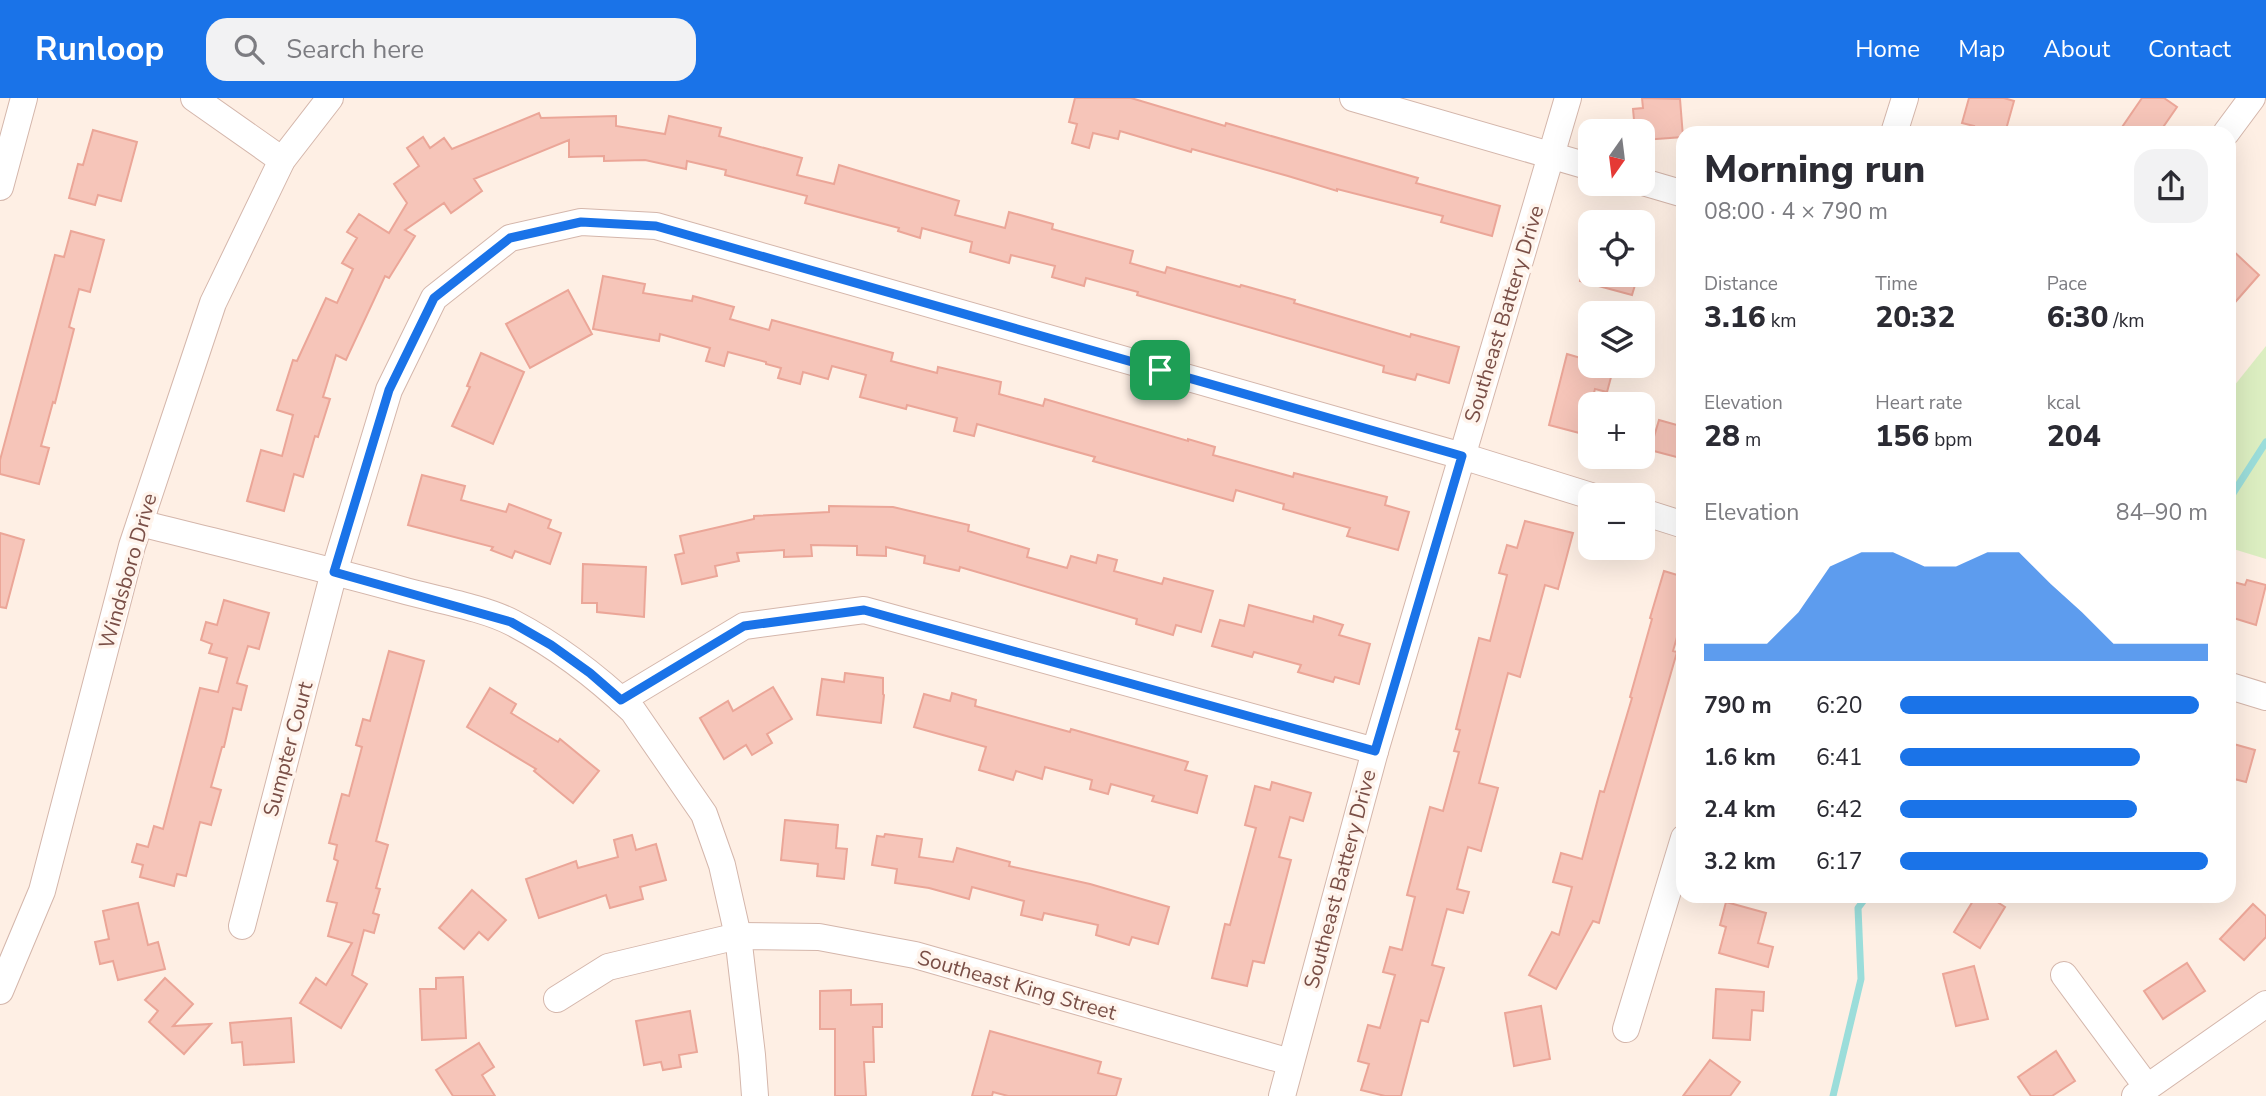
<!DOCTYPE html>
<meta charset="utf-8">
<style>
body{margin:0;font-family:"Nunito Sans",sans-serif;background:#f2f2f3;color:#2b2b33;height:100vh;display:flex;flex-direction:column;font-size:26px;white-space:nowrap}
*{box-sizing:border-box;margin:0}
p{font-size:23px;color:#7c7c81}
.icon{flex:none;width:38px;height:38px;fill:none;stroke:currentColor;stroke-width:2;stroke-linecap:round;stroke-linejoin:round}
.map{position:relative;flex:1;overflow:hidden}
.panel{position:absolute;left:1676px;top:28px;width:560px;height:777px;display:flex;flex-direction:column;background:#fff;border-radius:21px;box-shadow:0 7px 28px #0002}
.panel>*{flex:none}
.needle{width:46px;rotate:194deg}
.buttons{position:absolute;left:1578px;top:21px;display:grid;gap:14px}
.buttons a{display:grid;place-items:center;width:77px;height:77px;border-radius:14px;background:#fff;box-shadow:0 7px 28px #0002;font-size:35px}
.pin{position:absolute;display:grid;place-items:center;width:60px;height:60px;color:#fff;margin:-30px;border-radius:14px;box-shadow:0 4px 10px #0006}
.round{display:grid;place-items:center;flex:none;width:74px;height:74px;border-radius:21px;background:#f2f2f3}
.head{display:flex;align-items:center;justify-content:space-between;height:119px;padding:0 28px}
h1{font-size:38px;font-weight:800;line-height:52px}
.stats{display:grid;grid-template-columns:repeat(3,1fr);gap:10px;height:119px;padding:7px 28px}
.stats div{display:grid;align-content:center}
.stats b{font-size:30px;font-weight:800}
.stats small{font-size:19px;font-weight:400}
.stats p{font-size:19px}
.chart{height:196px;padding:14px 28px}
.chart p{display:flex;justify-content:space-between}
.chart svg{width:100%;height:126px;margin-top:7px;fill:#1a73e8;opacity:.7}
ul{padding:0 28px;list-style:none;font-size:23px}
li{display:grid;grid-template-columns:112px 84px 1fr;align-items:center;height:52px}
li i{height:18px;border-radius:9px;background:#1a73e8}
header{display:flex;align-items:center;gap:42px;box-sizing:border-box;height:98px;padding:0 35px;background:#1a73e8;color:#fff}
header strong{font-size:33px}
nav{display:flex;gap:38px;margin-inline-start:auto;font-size:24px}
.search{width:490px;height:63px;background:#f2f2f3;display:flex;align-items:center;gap:18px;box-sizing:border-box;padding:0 24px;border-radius:21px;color:#7c7c81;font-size:26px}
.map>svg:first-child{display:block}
.green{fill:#dceec1}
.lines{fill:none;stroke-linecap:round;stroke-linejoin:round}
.stream{stroke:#9bddda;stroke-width:7}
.building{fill:#f6c5b9;stroke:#eba698;stroke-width:2}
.minor-casing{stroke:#d4b6ab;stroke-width:28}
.minor{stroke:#fff;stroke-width:26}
.route-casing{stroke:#fff;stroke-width:14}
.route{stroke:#1a73e8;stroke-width:9}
.labels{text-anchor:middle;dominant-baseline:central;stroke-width:7;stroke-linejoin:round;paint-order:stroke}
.street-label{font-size:21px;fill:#7a4f47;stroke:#fff4ec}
</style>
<header>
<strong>Runloop</strong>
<div class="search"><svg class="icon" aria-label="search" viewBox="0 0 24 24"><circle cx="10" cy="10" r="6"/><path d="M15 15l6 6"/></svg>Search here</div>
<nav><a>Home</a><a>Map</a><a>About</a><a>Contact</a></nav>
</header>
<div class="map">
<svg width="2266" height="998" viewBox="0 0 2266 998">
<rect width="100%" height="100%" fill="#feefe4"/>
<path class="green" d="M2266,248V461L2230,450V293Z"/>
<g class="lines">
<g class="stream">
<path d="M2230,400L2266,344"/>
<path d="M1833,998L1861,881L1858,810L1867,798"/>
</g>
</g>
<g class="building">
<path d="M1075,0H1131L1225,28L1226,25L1418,80L1416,85L1500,108L1492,138L1441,124L1443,118L1337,91V93L1288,78L1192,51L1191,54L1120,33L1118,41L1093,35L1089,50L1072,45L1077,26L1069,24Z"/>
<path d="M1642,0L1680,1L1683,39L1643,42V33H1635L1633,11L1643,10Z"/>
<path d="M1969,0H2004L2014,3L2005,35H1972L1974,28L1962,25Z"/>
<path d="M2142,0H2164L2177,9L2159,35H2118Z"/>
<path d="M539,15L541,20L616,18V28L665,36L669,18L721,30L719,38L802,60L797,77L834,86L839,67L959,103L955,117L1005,130L1009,114L1053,126L1052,131L1133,153L1130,165L1165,175L1167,169L1240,189L1241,187L1295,202L1294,205L1410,239L1411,236L1459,249L1449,285L1417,276L1415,282L1383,274L1384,268L1137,197L1138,194L1086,180L1084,188L1052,179L1055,168L1011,157L1009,165L970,154L972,144L922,130L920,140L898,133L899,130L805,105L807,98L725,77L726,72L687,63L686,71L645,62L604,63V58L569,59V42L474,81L482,93L451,115L444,105L405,132L415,138L389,180L385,178L346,262L336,257L323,299L330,301L318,339L315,338L303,379L294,376L284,413L247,403L261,352L282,358L293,317L277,312L293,262L297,263L326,200L337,205L353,171L342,165L357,140L347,134L359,116L389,135L407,105L394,86L419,68L407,50L423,39L430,50L444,40L452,51Z"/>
<path d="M93,32L137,44L121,103L98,97L95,107L69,100L78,66L83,67Z"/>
<path d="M71,133L104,142L90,194L79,191L69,229L74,231L55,305L53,304L41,348L49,350L39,386L0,376V362L55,157L64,159Z"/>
<path d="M2230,150L2259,177L2230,210Z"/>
<path d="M1581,177H1638L1632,197L1580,183Z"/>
<path d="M603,178L645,186L643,195L692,203L693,198L734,209L730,221L769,232L772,222L893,255L891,263L937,275L938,269L1001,284L999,296L1043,308L1045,301L1188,343V341L1215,349L1213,357L1235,363L1293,379L1294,375L1387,399L1385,407L1409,414L1398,452L1347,438L1350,430L1283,411L1284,406L1236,392L1233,403L1093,363L1095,359L977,326L974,338L954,333L957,320L907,307L906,311L860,299L866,277L832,268L828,281L803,274L800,286L778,280L781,270L766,266V264L728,254L724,268L706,263L710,250L660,236L659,243L593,231Z"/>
<path d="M568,192L592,236L530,270L506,226Z"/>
<path d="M481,255L524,274L493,346L452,328L470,289L467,288Z"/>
<path d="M1567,256L1591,263V268H1614L1607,294L1595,291L1583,336L1549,327Z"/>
<path d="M1659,322L1684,329V361L1650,352Z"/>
<path d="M422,377L465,388L461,402L506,414L509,406L551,422L548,430L561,435L550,466L515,453L512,460L491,452L493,449L408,427Z"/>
<path d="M829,408L893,409L969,427L968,433L1029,451L1027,459L1067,470L1071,458L1096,465L1098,457L1117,462L1114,473L1162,486L1164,480L1213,493L1201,534L1176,527L1173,537L1136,526L1137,521L960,469L959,473L924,465L925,458L886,449V458L857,457V448L811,447L812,458L784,459V452L737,455L739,463L715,468L717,478L682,486L675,457L684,455L680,438L754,421V418L829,414Z"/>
<path d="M1525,423L1573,435L1558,491L1545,487L1520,579L1508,575L1479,685L1498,690L1481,753L1468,749L1457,791L1469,794L1463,815L1447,811L1432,867L1444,870L1428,924L1421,922L1401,998H1385L1361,992L1369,966L1358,963L1368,927L1380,930L1395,877L1383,874L1390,849L1402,852L1415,799L1407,797L1430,709L1443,713L1459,654L1454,653L1460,632L1456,631L1479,540L1490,543L1507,477L1499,475L1507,447L1517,450Z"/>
<path d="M0,435L24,442L6,510L0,509Z"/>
<path d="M583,466L646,469L644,519L597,514V505H582Z"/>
<path d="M1664,473L1684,479V515L1673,553L1677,554L1599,825L1593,823L1556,891L1529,877L1552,834L1559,837L1572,789L1553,784L1561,755L1582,761L1600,693L1604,694L1632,600L1630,599L1652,521L1650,520Z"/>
<path d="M2247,482L2266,487L2256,527L2230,519V483L2245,487Z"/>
<path d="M224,502L269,515L259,551L248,548L237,585L247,588L241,612L233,610L224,649H222L211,689L221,692L211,727L200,724L186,778L177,776L174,788L140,779L143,767L132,764L137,746L148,749L154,728L163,731L200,590L218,594L227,560L209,555L212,546L201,542L206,524L217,527Z"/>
<path d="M1249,507L1313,524L1314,518L1343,527L1339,537L1370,546L1359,586L1335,579L1333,584L1298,574L1301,567L1254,554L1252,559L1212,548L1220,522L1244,528Z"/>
<path d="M389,553L424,563L376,743L388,747L376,790L380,791L373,815L379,817L374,835L364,832L352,877L367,886L341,930L300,905L316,880L326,887L352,845L328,838L337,805L327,803L338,763L334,761L337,747L329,745L342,696L349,698L362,649L356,647L363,621L370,623Z"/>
<path d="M845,575L883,580V596L884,597L881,625L817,617L822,581L844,584Z"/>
<path d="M773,589L792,621L767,636L772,645L752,657L746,647L724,661L700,620L728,603L733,613Z"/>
<path d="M490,590L516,606L511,615L558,644L560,641L599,673L573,705L534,673L536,671L467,629Z"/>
<path d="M952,595L976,602L975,608L1070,634L1071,631L1188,664L1185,672L1207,678L1197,715L1152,703L1154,698L1111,686L1108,696L1090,691L1092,682L1045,669L1042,681L1016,673L1013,682L979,672L986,649L914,629L924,596L950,603Z"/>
<path d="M2230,645L2255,652L2246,684L2230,680Z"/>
<path d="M1272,684L1311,695L1303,723L1290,719L1279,759L1291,762L1264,865L1253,863L1247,888L1212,880L1225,826L1230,827L1256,730L1245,727L1255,688L1270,692Z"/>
<path d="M785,722L838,727L836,750L847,751L844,781L817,778L818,766L781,762Z"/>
<path d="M885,736L922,741L919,759L953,764L957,750L1010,764L1009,768L1090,786L1169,809L1158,846L1132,839L1129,847L1096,837L1098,827L1044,815L1042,822L1021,817L1024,803L972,789L969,801L929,790L895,785L897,771L872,767L877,738L884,739Z"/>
<path d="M632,737L636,752L656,746L666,782L640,789L643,801L610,810L606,797L539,820L526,781L576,763L578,770L618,759L614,742Z"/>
<path d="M472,792L506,822L488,842L479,834L464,851L439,830Z"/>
<path d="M1976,798H1988L2005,809L1980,850L1954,834Z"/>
<path d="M1726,804L1766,815L1758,845L1773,849L1768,869L1719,855L1726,829L1720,827Z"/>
<path d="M138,805L148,847L158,844L165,871L118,882L113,863L100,866L95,844L109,841L103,813Z"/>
<path d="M2253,806L2266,818V839L2244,862L2220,841Z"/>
<path d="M2187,865L2205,893L2163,921L2144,893Z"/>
<path d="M1974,868L1988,921L1956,928L1943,876Z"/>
<path d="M463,879L466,940L422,942L420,891H436V880Z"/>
<path d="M165,880L193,906L173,928L211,926L184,956L149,924L158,913L145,902Z"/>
<path d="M1716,891L1764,894L1763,913L1752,912L1750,942L1713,940Z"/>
<path d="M851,892V907L882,906V929H873L874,964H864L866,998H835V931H820V893Z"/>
<path d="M1541,908L1550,961L1514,968L1505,915Z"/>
<path d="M690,913L697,954L679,957L681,969L663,972L661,964L644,967L636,923Z"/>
<path d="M291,920L294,964L244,967L242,944L232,945L230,925Z"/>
<path d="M990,933L1101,964L1098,975L1121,981L1116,998H1008L993,994L992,998H972Z"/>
<path d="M479,945L494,969L482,977L495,998H453L436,972Z"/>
<path d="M2056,953L2075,983L2052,998H2031L2018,979Z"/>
<path d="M1710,962L1740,984L1730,998H1683Z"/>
</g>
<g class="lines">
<g class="minor-casing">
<g id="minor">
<path d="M194,0L282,62"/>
<path d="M1353,0L1591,69"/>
<path d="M1894,35L1905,0"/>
<path d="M2226,35L2252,0"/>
<path d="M1643,84L1684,96"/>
<path d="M0,89L24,0"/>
<path d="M1643,414L1684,427"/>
<path d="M140,425C227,447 315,468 402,492C434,501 485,510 513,525C557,548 597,579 633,613L704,716L722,767L738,838L752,957L755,998"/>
<path d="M2230,588L2266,599"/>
<path d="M621,602L744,528L864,512L1375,653"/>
<path d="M242,828L334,474L389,292L434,200L510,140L581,124L656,128L1462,358L1591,398"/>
<path d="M2064,877L2147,989"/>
<path d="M0,893L42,793L132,448L213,205L282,62L330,0"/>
<path d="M557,901L608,869L717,843L738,838L819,839L915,857L1290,964"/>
<path d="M1626,931L1684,740"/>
<path d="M1282,998L1375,653L1568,0"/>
<path d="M2135,998L2266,906"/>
</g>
</g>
<use href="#minor" class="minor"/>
</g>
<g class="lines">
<g class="route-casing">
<path id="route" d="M581,124L656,128L1462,358L1375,653L864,512L744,528L621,602L590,575L551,547L511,524L334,474L389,292L434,200L510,140Z"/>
</g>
<use href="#route" class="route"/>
</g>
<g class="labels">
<g class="street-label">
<text transform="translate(1504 216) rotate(-73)">Southeast Battery Drive</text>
<text transform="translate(128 473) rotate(-74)">Windsboro Drive</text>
<text transform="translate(288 651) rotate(-75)">Sumpter Court</text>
<text transform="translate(1340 781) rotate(-75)">Southeast Battery Drive</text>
<text transform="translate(1017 887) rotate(16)">Southeast King Street</text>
</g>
</g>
</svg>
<div class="buttons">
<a><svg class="needle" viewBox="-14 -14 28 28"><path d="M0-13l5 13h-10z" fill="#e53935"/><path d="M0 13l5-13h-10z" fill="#7c7c81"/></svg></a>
<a><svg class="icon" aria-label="locate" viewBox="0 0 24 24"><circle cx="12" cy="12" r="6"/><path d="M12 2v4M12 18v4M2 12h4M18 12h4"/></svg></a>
<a><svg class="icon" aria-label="layers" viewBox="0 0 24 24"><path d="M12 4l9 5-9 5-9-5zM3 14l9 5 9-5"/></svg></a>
<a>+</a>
<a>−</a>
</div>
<div class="pin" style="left:1160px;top:272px;background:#1e9e55"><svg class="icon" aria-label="arrive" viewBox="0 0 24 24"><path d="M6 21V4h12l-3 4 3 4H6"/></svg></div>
<section class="panel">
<div class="head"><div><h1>Morning run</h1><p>08:00 · 4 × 790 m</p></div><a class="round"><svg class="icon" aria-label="share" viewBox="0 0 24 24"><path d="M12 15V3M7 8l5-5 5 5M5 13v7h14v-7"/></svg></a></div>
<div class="stats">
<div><p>Distance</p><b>3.16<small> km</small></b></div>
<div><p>Time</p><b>20:32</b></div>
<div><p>Pace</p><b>6:30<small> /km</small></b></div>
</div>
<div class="stats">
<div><p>Elevation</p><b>28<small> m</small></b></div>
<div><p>Heart rate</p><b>156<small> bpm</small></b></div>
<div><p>kcal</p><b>204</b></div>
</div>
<div class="chart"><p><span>Elevation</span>84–90 m</p>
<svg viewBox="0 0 160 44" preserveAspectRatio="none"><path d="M0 44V38L10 38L20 38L30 27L40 11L50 6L60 6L70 11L80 11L90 6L100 6L110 17L120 27L130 38L140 38L150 38L160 38V44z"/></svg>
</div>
<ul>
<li><b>790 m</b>6:20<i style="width:97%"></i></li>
<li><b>1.6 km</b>6:41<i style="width:78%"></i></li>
<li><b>2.4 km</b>6:42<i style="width:77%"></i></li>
<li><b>3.2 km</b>6:17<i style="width:100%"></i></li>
</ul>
</section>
</div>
